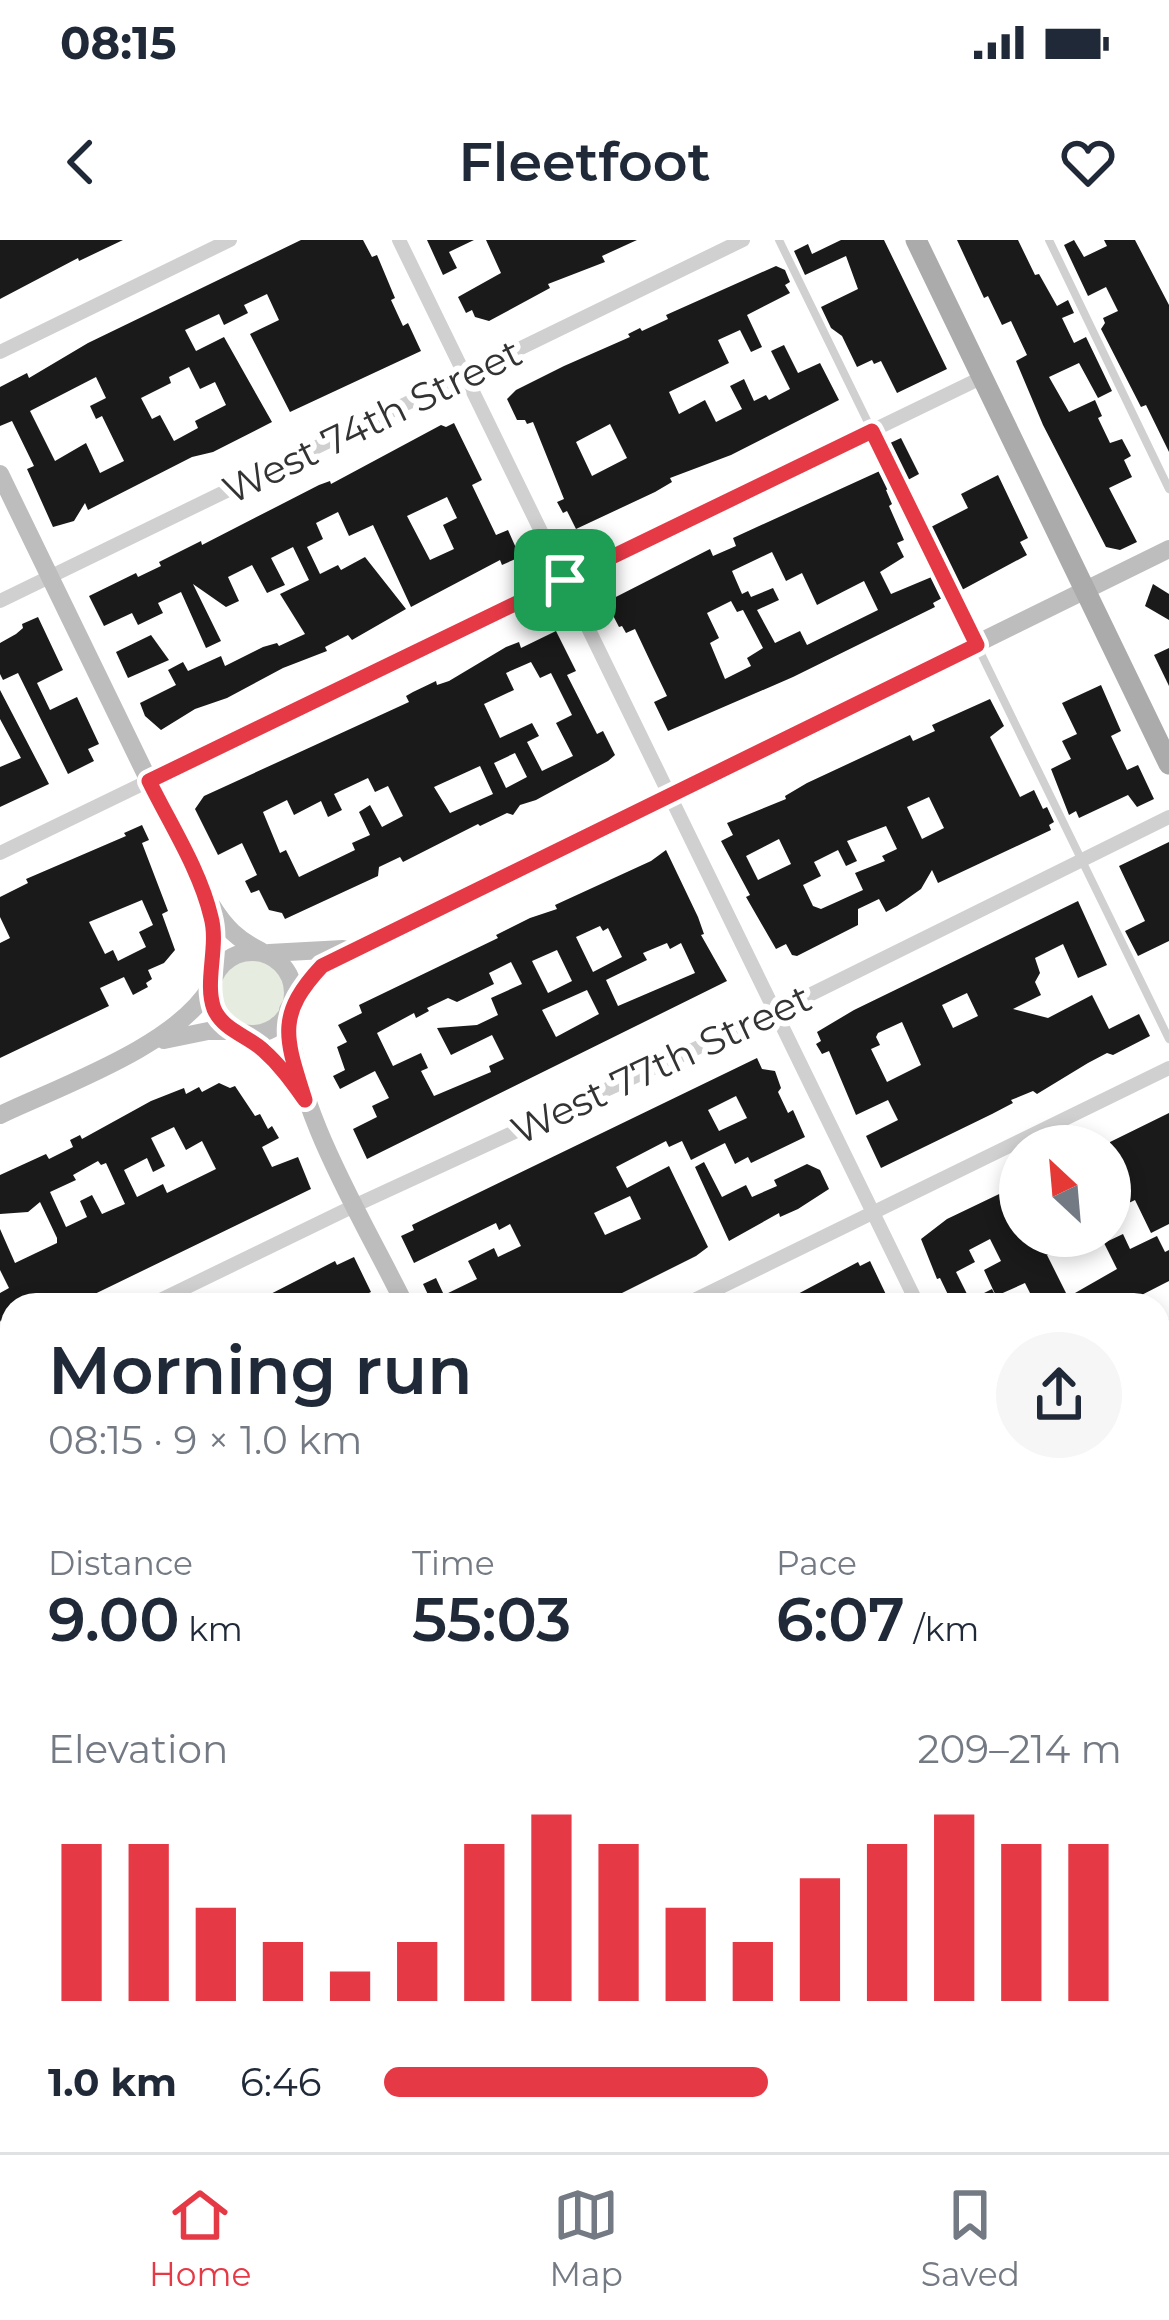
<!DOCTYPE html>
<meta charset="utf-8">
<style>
body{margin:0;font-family:Montserrat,sans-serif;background:#f6f6f7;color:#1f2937;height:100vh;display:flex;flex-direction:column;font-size:45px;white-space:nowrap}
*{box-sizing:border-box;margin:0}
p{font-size:39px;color:#747a83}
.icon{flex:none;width:66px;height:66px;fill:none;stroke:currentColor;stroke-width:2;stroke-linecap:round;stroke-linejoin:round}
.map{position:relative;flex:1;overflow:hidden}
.panel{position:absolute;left:0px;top:1053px;width:1170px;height:861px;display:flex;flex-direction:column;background:#fff;border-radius:36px 36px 0 0;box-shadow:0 6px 18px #0003}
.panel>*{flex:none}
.needle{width:78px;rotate:334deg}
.controls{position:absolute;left:999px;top:885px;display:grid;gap:24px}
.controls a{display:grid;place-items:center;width:132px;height:132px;border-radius:50%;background:#fff;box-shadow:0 6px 18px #0003;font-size:60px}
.pin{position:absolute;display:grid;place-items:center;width:102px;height:102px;color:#fff;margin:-51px;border-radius:24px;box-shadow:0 6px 18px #0006}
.round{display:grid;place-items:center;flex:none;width:126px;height:126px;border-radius:63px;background:#f6f6f7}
.summary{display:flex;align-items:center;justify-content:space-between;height:204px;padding:0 48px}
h1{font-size:66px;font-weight:600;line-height:90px}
.figures{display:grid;grid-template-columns:repeat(3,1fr);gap:18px;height:204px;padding:12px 48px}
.figures div{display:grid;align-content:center}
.figures b{font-size:60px;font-weight:600}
.figures small{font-size:33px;font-weight:400}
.figures p{font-size:33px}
.chart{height:336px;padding:24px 48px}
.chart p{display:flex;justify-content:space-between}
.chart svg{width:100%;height:216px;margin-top:12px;stroke:#e63946;stroke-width:6}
ul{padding:0 48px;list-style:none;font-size:39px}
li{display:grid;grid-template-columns:192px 144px 1fr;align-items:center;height:90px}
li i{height:30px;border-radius:15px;background:#e63946}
.status{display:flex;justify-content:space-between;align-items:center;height:84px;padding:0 60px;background:#fff;direction:ltr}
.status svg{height:33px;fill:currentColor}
header{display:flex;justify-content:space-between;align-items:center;height:156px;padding:0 48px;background:#fff;font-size:54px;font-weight:600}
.dock{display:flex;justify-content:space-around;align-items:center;height:168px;border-top:3px solid #e0e1e3;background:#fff;font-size:33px;color:#747a83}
.dock a{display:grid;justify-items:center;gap:6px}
.dock .on{color:#e63946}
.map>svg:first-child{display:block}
.green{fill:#e6ecdf}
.building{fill:#1a1a1a;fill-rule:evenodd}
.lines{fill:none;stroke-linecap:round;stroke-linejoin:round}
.lane{stroke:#d0d0d0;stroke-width:8}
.street{stroke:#d0d0d0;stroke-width:14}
.secondary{stroke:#bdbdbd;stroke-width:18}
.primary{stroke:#ababab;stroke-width:21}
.route-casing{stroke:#fff;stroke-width:24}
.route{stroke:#e63946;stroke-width:15}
.labels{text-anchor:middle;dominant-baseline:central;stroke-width:12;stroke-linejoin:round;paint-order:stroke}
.street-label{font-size:39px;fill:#333;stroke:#fff}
</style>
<div class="status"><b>08:15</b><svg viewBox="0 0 49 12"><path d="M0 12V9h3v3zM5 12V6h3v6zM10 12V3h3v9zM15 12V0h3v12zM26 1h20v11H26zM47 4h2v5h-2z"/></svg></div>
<header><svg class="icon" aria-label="back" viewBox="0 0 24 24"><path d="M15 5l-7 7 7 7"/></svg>Fleetfoot<svg class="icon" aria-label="heart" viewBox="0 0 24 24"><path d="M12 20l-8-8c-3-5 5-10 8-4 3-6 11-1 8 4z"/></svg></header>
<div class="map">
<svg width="1169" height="1912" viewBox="0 0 1169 1912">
<rect width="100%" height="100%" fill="#fff"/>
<circle class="green" cx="252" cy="753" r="37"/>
<g class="building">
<path d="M0,0H123L79,21L78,18L0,59Z"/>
<path d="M301,0H363L372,17L377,15L395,58L391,60L403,86L408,83L421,111L290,172L250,94L279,80L267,54L244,65L248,73L224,85L219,74L185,90L196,111L224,97L272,182L213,212L192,217L88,270L85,263L74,281L53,287L27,229L34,226L12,181L0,186V147L27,133L29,138L88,103ZM189,127L200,149L215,142L226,165L195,181L198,188L174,201L160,175L152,179L141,158L171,143L169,137ZM96,137L106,158L90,166L96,179L102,176L124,221L100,233L86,203L55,221L30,171Z"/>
<path d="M427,0H474L449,12L457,28L443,35Z"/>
<path d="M486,0H637L602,16L605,22L548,44L550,48L489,81L475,77L472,70L466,73L458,57L501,33Z"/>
<path d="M841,0H884L947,129L897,153L881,121L874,124L872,120L857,127L842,96L831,88L821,67L858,49L846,16L805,35L794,11L808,4L812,14Z"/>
<path d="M957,0H1018L1035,35L1039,34L1057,66L1068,60L1074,73L1062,78L1074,103L1086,97L1112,151L1098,158L1079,123L1049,137L1069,172L1095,160L1102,176L1098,178L1110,203L1122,199L1131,216L1124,220L1132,237L1109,248L1137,302L1120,310L1106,307L1043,185L1016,121L1027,115L1011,81L1002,85L988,56L984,58Z"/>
<path d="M1074,0L1084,17L1107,6L1104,0H1135L1169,65V212L1146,165L1141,167L1101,89L1105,83L1103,78L1118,71L1106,47L1088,56L1064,5Z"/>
<path d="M776,26L785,30L790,42L785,45L790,53L747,75L762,107L751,112L740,90L718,100L729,123L669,152L679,174L705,160L716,182L742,169L730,146L744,139L754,161L766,155L769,160L790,149L771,111L784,105L798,133L820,123L839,160L731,215L670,238L672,242L655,252L576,289L567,271L563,273L557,262L564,259L533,182L527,184L525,180H517L507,159L516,150L564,126L630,97L628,94L640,88L642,91L668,79L666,75ZM610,184L627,218L592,236L576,202Z"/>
<path d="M454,183L482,240L472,245L496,295L508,290L520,317L502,325L500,320L411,367L373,285L349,296L338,272L316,283L323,299L307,307L320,334L338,325L341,330L365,317L406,369L352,400L348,395L325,407L327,411L283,428L227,458L195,469L161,490L145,476L140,463L176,445L168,430L183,422L188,431L221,416L225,426L263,407L277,403L279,406L305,394L280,354L309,340L293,307L271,318L285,345L267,353L252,325L228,337L239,361L226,367L193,344L221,401L206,408L181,352L158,363L163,373L138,385L132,373L104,386L89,356L136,333L138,337L161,326L159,322L201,301L202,305L319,245L330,241L331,244L441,185L446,187ZM447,257L457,278L443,285L454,309L430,320L407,276Z"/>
<path d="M901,198L919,234L906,241L888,204Z"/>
<path d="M882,230L891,248L886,250L892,264L889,266L904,300L897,303L904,317L880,332L891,354L934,336L944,357L933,363L935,367L793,437L668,491L654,462L667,456L652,425L635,389L626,393L622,386L619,387L606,362L710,309L713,316L736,306L733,298ZM772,312L786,341L802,333L817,365L864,341L878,370L807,405L800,391L775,403L757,370L779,360L773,348L751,357L748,351L742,354L732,331ZM731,361L737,372L743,370L763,408L747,418L751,426L725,439L710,403L719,398L707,373Z"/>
<path d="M998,235L1028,298L1020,302L1027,315L960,351L929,288L968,268L961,254Z"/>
<path d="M1153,344L1169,354V380L1145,366Z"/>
<path d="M38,377L63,430L37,443L50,470L77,457L99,504L88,509L94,521L68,534L18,433L3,440L0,434V403L16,394L23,388L22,384Z"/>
<path d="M556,391L576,431L567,435L597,494L603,491L615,515L608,521L536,560L520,565L513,575L507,573L480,586L478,584L403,622L400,617L379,627L378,636L285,679L282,673L269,670L259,650L251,653L245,641L257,635L242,603L218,615L195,569L204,556L409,462L406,456L413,452L436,441L437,445L449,441L506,407L519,402L521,408ZM531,422L540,438L551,433L572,475L556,483L573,516L542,531L527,502L539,496L532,483L500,498L484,464L514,450L506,433ZM515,513L527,537L506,548L494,523ZM480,526L493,554L450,573L434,547ZM368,538L375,552L388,546L403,576L382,587L370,565L359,572L370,595L352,603L355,610L299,637L286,610L280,613L263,572L287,560L294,575L321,561L328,577L342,570L334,554Z"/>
<path d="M151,395L169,420L128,438L116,412Z"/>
<path d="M1169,408V446L1154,415Z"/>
<path d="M1101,445L1121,491L1111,496L1127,530L1138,525L1154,559L1137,567L1128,555L1079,578L1076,571L1069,575L1051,529L1071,519L1062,501L1077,494L1062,463Z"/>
<path d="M0,450L49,544L0,567V527L21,518L0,479Z"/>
<path d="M990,459L1004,486L990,497L1020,557L1034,550L1043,569L1047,567L1054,582L1049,585L1051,590L938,643L932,630L921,649L897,666L886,672L879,659L858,669V685L797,716L792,715L786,704L776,709L746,657L750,655L721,601L733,595L727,583L786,559L785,556L807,543L910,495L913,501L935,491L932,485ZM929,557L944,588L922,599L907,567ZM886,586L897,609L882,616L885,621L855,633L863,650L821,669L813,666L803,645L821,636L814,622L838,610L846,626L857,621L847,601ZM779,599L791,624L758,640L746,616Z"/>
<path d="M142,585L149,600L142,603L168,671L162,674L175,710L164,723L148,730L152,739L146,743L148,747L133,755L124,737L100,748L109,766L0,818V703L10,698L0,677V657L28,643L26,639L126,596L124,593ZM142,660L153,685L139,692L146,707L118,721L113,710L105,714L89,682Z"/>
<path d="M1169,602V701L1138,716L1125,691L1145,681L1119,626Z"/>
<path d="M666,610L698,677L704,694L701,695L727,741L367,919L353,889L377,877L372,866L389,858L375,831L340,849L333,836L345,830L337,807L347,802L338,785L362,773L359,765L498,698L496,695L530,678L557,669L555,665L651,621ZM600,686L603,691L608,688L622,717L593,732L576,697ZM667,703L670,709L681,703L695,733L618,766L606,740L647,720L643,713ZM557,710L572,741L548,753L532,721ZM511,722L522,744L491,758L498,775L477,785L437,788L451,815L492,795L504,819L489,826L491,832L434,856L421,831L428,828L421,813L393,826L377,793L414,773L416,778L429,771L427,768L448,758L457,762L494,744L489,733ZM587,750L599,774L556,797L542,770Z"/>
<path d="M1078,661L1107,725L1078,738L1063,704L1035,718L1040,733L1035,742L1041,755L1013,769L1048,778L1092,755L1109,789L1139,774L1150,796L1113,815L1107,813L1088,823L1037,854L1033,851L1011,860L1013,863L992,874L881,928L866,896L898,880L888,860L856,875L829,811L822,814L816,804L821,801L817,792L854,770ZM967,753L978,776L953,788L942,765ZM902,782L921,825L887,842L871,809L880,805L876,797L878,793Z"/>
<path d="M757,818L762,829L775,831L781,848L778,852L788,873L793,870L805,897L751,923L748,917L735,924L725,903L691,920L682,901L669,907L666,901L616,927L627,948L669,926L708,1007L696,1016L598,1065H422L431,1061L423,1044L436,1038L444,1055L477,1039L468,1021L494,1008L498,1017L521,1006L510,984L499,990L496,983L414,1023L401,996L414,990L412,985ZM736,856L747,878L719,891L708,870ZM630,956L641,979L605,995L594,973Z"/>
<path d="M219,843L230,848L235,846L255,876L260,874L268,889L272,886L279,898L262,907L272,927L298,917L311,949L72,1065H12V1105L0,1080V1053L9,1048L0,1030V989L15,1023L57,1003V998L40,962L28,972L0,974V935L46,914L49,919L73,907L70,900L80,895L82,899L151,861L184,848L186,854L199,847L202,852ZM174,887L186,910L202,901L216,929L167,953L163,944L137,957L124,930L147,918L153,932L165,926L151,898ZM98,921L101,925L106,923L125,964L102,974L92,955L80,961L87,977L66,987L50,952L76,940L73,935Z"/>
<path d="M1169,873V984L1151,993L1135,960L1110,972V955L1121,950L1110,920V902Z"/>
<path d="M704,922L722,957L746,945L752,957L777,946L774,940L807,924L820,930L829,949L798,969L780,977L779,973L729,1001L695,927Z"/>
<path d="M1020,944V996H1062L1066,1006L1047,1015L1068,1057L1117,1029L1104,1003L1123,994L1130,1009L1157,996L1165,1012L1169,1010V1041L1122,1065H1036L1025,1043L996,1056L984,1030L1001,1021L990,999L969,1010L975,1022L956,1032L970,1060L992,1049L1000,1065H953L940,1038L937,1039L921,999L947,979Z"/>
<path d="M354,1017L371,1052L344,1065L338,1058L324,1065H249L335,1021L337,1025Z"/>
<path d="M870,1021L891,1065H777L858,1022L860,1026Z"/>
<path d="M12,1181V1210L0,1216V1187Z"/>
<path d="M12,1438V1472L0,1478V1444Z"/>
<path d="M0,1502L12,1527V1602L0,1608V1553L7,1549L0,1534Z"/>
<path d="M0,1684L12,1707V1718L0,1724Z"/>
<path d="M12,1808V1856L0,1862V1814Z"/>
</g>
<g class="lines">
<g class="lane">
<path d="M779,0L1169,799"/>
<path d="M1049,0L1169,249"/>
</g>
<g class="street">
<path d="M399,0L918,1065"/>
<path d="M0,112L230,0"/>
<path d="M0,361L743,0"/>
<path d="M0,613L983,137"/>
<path d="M150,1065L356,965L775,772L1169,577"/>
<path d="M684,1065L1169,828"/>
<path d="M1158,1091L1169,1086"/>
<path d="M0,1138L12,1133"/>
<path d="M0,1289L12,1313"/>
<path d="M0,1399L12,1393"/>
<path d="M1158,1558L1169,1581"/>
<path d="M1158,1597L1169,1591"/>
<path d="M0,1653L12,1648"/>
<path d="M1158,1852L1169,1847"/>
<path d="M297,1902L302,1912"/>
<path d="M510,1912L530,1902"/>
<path d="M1035,1912L1056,1902"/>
</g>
<g class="secondary">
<path d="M0,234L199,644L212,678L213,739"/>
<path d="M212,666C225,687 238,700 261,711"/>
<circle cx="252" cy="753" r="41"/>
<path d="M269,713L343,709"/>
<path d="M289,768L322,726L1169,309"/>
<path d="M288,770C294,871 361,975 405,1065"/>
<path d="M237,792L260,807L295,847"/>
<path d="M164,800L208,791H235"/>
<path d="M0,875C61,846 178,805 211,746"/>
<path d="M1158,1340L1169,1335"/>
<path d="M812,1902L816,1912"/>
<path d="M0,1906L12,1900"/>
</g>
<path class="primary" d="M916,0L1169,524"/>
</g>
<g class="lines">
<g class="route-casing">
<path id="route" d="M872,191L977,405L322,726C275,776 286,799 305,860C292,842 280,825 263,810C248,796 223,790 214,769C204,742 219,706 211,677C200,630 170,584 149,541Z"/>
</g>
<use href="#route" class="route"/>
</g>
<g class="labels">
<g class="street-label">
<text transform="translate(372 181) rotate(-26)">West 74th Street</text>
<text transform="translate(661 824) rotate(-25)">West 77th Street</text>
</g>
</g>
</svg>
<div class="controls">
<a><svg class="needle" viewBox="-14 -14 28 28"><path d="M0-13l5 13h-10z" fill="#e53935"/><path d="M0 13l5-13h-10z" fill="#747a83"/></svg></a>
</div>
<div class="pin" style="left:565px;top:340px;background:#1e9e55"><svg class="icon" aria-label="arrive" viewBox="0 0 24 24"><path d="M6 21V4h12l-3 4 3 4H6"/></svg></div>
<section class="panel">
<div class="summary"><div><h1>Morning run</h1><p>08:15 · 9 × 1.0 km</p></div><a class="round"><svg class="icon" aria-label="share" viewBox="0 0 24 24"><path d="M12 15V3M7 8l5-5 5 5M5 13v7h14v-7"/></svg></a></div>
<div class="figures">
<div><p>Distance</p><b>9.00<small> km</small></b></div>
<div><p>Time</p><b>55:03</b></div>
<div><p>Pace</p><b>6:07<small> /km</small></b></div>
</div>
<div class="chart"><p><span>Elevation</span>209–214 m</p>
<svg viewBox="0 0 160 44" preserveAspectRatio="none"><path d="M5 44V12M15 44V12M25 44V25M35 44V32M45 44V38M55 44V32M65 44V12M75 44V6M85 44V12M95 44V25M105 44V32M115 44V19M125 44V12M135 44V6M145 44V12M155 44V12"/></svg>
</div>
<ul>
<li><b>1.0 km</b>6:46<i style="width:52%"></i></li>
</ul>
</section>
</div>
<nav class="dock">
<a class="on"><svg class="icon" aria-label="home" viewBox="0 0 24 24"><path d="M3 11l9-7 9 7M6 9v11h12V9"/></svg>Home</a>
<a><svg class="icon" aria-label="map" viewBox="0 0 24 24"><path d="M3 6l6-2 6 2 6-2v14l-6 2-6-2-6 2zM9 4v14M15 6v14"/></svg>Map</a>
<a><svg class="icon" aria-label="saved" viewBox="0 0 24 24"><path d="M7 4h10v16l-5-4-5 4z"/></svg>Saved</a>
</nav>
